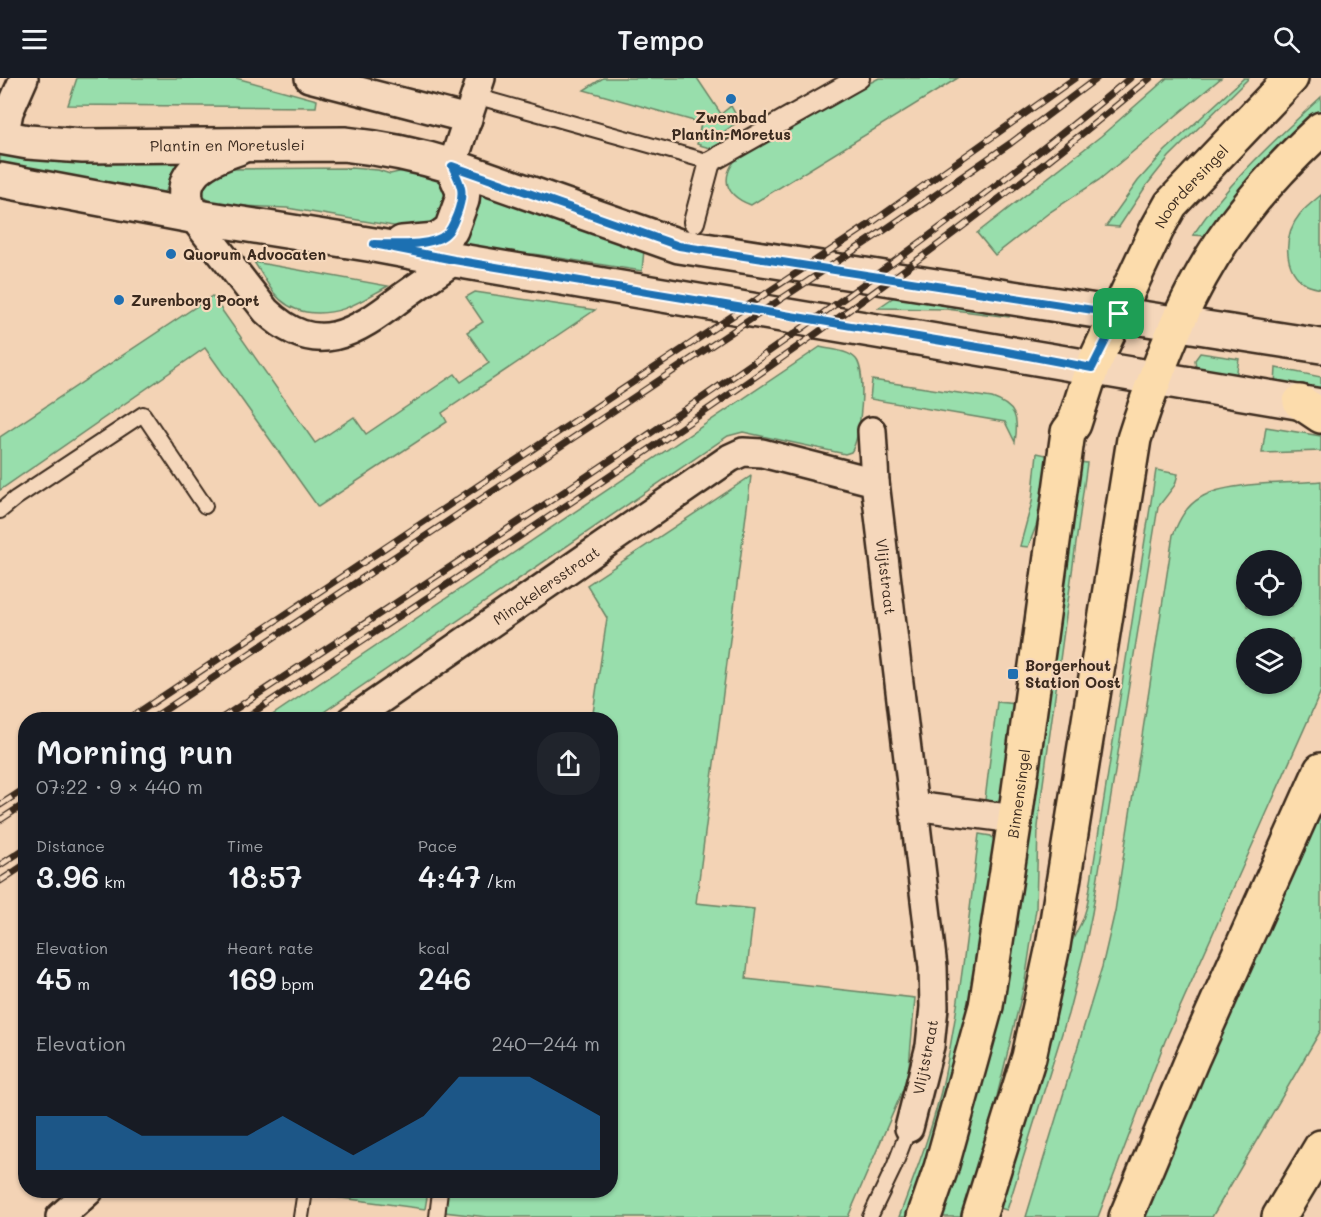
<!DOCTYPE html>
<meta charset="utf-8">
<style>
body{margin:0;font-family:Mali,sans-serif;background:#20242c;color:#f1f3f6;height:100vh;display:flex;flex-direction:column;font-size:22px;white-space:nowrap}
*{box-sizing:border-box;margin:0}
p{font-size:20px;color:#9ea1a6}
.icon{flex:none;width:33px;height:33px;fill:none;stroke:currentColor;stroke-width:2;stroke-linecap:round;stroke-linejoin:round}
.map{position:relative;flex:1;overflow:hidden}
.details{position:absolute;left:18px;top:634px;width:600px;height:486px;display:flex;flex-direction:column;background:#171b24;border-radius:24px;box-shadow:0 2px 4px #0004}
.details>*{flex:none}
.tools{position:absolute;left:1236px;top:472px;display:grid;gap:12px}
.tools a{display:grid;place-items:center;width:66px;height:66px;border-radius:50%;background:#171b24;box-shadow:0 2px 4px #0004;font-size:30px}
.pin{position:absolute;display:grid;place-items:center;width:51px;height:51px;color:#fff;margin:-26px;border-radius:12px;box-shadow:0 3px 9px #0006}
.round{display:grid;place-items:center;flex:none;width:63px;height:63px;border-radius:24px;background:#20242c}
.head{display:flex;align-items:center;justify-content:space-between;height:102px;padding:0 18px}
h1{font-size:33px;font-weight:600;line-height:45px}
.figures{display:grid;grid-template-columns:repeat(3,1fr);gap:9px;height:102px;padding:6px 18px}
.figures div{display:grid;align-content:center}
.figures b{font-size:30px;font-weight:600}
.figures small{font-size:16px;font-weight:400}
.figures p{font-size:16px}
.chart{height:168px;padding:12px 18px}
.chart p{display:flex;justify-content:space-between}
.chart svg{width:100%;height:108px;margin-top:6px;fill:#1f6fb2;opacity:.7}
header{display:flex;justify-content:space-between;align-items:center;height:78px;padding:0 18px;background:#171b24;font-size:27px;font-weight:600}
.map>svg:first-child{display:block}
.green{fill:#98deac;stroke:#6a8465;stroke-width:1.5;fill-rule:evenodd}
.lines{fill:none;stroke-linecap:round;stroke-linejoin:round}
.service-casing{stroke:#3b2a1e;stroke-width:18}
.pedestrian-casing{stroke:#3b2a1e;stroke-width:24}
.minor-casing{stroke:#3b2a1e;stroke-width:32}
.secondary-casing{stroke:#3b2a1e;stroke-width:38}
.primary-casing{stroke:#3b2a1e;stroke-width:38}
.motorway-casing{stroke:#3b2a1e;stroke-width:38}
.service{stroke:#f5d7bb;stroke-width:14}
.pedestrian{stroke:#f5d7bb;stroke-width:20}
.minor{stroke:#f5d7bb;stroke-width:27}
.secondary{stroke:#f5d7bb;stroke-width:33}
.primary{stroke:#fcdcac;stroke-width:33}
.motorway{stroke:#fcdcac;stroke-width:33}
.rail-casing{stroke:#3b2a1e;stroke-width:7}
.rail{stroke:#f5d7bb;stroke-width:4.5;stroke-dasharray:14;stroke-linecap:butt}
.route-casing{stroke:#fff;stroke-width:12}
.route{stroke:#1f6fb2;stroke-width:8}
.poi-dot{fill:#1f6fb2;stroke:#f5d7bb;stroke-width:2}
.labels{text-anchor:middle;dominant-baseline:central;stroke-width:4.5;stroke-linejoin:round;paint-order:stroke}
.poi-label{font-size:15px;font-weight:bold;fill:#3b2a1e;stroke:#f5d7bb;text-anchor:start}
.street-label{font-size:15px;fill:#3b2a1e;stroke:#f5d7bb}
</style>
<header><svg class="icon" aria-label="menu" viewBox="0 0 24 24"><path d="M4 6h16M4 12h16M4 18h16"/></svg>Tempo<svg class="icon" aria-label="search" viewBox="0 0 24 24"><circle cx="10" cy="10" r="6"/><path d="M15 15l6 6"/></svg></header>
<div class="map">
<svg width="1321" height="1139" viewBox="0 0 1321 1139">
<rect width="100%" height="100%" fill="#f3d3b5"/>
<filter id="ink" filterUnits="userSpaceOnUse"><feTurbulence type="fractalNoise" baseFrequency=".0167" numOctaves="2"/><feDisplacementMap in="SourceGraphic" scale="12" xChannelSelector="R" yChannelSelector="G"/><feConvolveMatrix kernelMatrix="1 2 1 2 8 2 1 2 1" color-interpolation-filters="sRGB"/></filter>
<g filter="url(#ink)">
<g class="green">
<path d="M77,0H236L317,22L316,29L68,27Z"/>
<path d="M603,0H697L721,36L731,28L739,43L725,53L731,65C718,72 710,71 697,66L701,45L584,12Z"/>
<path d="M879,0H958L751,127C717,114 723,91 746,71Z"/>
<path d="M1167,0H1221L1099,102L1050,134L995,177L977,155L1101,58Z"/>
<path d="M1244,0H1249L1169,79L1146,108L1119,149L1106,148L1138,103L1165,73Z"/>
<path d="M1321,19V35L1251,100L1208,158L1193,157C1228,104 1275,62 1321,19Z"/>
<path d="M0,73L175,83L177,86L166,113L161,116L0,91Z"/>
<path d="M350,90L378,92L390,96L412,91L423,93L449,106V139L423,153L287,130L222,127L213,125L202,118L200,104L224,91Z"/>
<path d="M477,113L644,172L642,193L534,176L512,177L459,167L458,164Z"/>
<path d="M1321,117V211C1317,210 1311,209 1307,207C1282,192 1283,157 1300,136C1306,129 1314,123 1321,117Z"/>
<path d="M254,184L388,208C359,224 340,239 306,234C294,232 282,225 274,215C267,206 261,194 254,184Z"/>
<path d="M475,214L595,232L442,335L447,344L318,429L205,270L0,412V359L212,218L315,365L354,339L366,356L455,296L461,304L489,285L467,254L483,244L466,219Z"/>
<path d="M900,215L1011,233L1009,239L946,231L878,230Z"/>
<path d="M820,269C831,272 848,272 856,281C867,294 861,361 851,374L845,376L743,354L728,358L312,642H265Z"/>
<path d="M1200,275L1239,281L1236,299L1202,294L1196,290L1195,282Z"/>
<path d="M1276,290L1321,299V314L1275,306Z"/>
<path d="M872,302L992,320C1016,328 1019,340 1015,364L1005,344L870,321Z"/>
<path d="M1266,349L1321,358V373L1262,375Z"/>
<path d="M1037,375L1051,378L1045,425L1028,469L1020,468L1032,424Z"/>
<path d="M1079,384L1087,385L1042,713L1038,749L1036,831L1025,903L989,1051L961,1139H941L1015,849L1031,748Z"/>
<path d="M1156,392L1178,396L1175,407L1158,429L1092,835L1084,874L1068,936L1007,1132L996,1129L1022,1044L1035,1021L1051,958L1067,873L1083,841L1087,828Z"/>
<path d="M751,398L696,825L754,831L746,901L915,920L908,1000L848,1139H487L444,1134L447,1113H610V642H592L607,540L587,507Z"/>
<path d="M1321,403V613L1165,963L1098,1139H1026L1102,889L1115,833L1173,457C1179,442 1186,428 1200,420C1225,403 1290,406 1321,403ZM1246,483H1292V528H1246ZM1246,561H1292V606H1246Z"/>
<path d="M997,624L1017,626L1003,720L995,724L985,722Z"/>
<path d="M1321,727V952L1212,1139H1141Z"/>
<path d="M979,756L991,758L998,767C985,842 972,917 953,990C940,1041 925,1090 908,1139H899C916,1094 934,1047 944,1000C961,920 969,837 979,756Z"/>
<path d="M328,1113H428L425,1131L327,1118Z"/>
</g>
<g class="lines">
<g class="service-casing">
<g id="service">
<path d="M475,18L710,84"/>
<path d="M0,433L16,420L143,336L205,428"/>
<path d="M301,1139L305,1113"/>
<path d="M437,1139L440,1113"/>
<path d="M870,1139L894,1089L909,1050"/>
</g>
</g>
<g class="pedestrian-casing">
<path id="pedestrian" d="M694,144L710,84L859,0"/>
</g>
<g class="minor-casing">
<g id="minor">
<path d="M309,0L468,41"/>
<path d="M4,60L9,34L24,0"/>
<path d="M452,88L481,0"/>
<path d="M192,138L266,233C316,281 355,255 401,220C419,207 437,195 455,182"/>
<path d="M872,353L875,404"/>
<path id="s1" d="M351,642L730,380L743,374L762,375L875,404L933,889L934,929L930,968L909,1050"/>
<path d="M914,728L1015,741"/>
<path d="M60,1139L89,1113"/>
</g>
</g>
<g class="secondary-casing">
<g id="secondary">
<path id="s2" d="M0,59L28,64L83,68L344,66C381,70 417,77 452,88L679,168L1321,268"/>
<path d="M0,102L192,138L374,167L455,182L1321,328"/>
<path d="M192,138C171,97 205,81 238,70"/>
<path d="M402,165L437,162L451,152L462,122L463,113L452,88"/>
</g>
</g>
<g class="primary-casing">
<g id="primary">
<path id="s3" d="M924,1139L941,1090L986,928L1015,741L1068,354L1074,346L1092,290L1157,151L1171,126L1291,0"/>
<path d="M979,1139L1029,979L1053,868L1134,361C1159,284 1191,199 1243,135C1266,105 1293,77 1321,51"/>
</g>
</g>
<g class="motorway-casing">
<g id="motorway">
<path d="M1300,324L1321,338"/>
<path d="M1126,1139L1193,979L1321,692"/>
<path d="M1279,1139L1321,1069"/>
</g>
</g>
<use href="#service" class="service"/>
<use href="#pedestrian" class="pedestrian"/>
<use href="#minor" class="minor"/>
<use href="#secondary" class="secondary"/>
<use href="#primary" class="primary"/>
<use href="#motorway" class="motorway"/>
<g class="rail-casing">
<g id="rail">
<path d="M127,642L867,148L1075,0"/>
<path d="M150,642L886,151L1011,65L1097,0"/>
<path d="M219,642C528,436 844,238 1130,0"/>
<path d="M242,642C551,437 865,238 1150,0"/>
<path d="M0,727L26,710"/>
<path d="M0,742L26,725"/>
<path d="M0,787L26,770"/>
<path d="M0,803L26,786"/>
</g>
</g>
<use href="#rail" class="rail"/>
</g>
</g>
<g class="lines" filter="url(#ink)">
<g class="route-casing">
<path id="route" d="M452,88L679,168L1119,236L1092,290L1002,273L454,182L374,166C392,166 433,169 446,156C452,151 454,143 457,136C465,114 462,108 452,88Z"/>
</g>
<use href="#route" class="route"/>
</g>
<g class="poi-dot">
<circle cx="731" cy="21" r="6"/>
<circle cx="171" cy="176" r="6"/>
<circle cx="119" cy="222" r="6"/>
<rect x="1007" y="590" width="12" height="12" rx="3"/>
</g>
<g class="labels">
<g class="poi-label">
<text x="731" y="39" text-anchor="middle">Zwembad<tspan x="731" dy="17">Plantin-Moretus</tspan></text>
<text x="183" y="176">Quorum Advocaten</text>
<text x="131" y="222">Zurenborg Poort</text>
<text x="1025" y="587">Borgerhout<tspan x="1025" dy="17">Station Oost</tspan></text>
</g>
<g class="street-label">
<text stroke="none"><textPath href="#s2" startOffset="228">Plantin en Moretuslei</textPath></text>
<text stroke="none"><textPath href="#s3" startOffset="1077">Noordersingel</textPath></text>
<text stroke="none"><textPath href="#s1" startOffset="706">Vlijtstraat</textPath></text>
<text stroke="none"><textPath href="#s1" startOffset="237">Minckelersstraat</textPath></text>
<text stroke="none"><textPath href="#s3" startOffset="435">Binnensingel</textPath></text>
<text transform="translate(925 979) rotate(-79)">Vlijtstraat</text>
</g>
</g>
</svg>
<div class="tools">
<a><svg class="icon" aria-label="locate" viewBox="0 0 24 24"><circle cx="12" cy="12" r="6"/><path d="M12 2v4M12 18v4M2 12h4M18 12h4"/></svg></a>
<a><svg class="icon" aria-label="layers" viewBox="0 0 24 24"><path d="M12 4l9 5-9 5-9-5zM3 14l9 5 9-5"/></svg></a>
</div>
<div class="pin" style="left:1119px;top:236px;background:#1e9e55"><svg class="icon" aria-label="arrive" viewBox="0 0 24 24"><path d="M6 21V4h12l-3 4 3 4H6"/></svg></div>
<section class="details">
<div class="head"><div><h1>Morning run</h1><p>07:22 · 9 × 440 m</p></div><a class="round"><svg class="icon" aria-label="share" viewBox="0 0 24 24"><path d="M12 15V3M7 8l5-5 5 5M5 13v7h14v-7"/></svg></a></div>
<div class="figures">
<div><p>Distance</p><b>3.96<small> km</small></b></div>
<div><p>Time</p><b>18:57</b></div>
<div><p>Pace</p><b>4:47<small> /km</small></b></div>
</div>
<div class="figures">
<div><p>Elevation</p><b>45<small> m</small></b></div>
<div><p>Heart rate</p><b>169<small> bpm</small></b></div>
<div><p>kcal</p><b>246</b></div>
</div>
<div class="chart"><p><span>Elevation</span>240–244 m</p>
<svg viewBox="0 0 160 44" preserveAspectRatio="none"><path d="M0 44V22L10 22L20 22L30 30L40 30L50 30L60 30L70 22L80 30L90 38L100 30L110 22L120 6L130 6L140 6L150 14L160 22V44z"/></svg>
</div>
</section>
</div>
